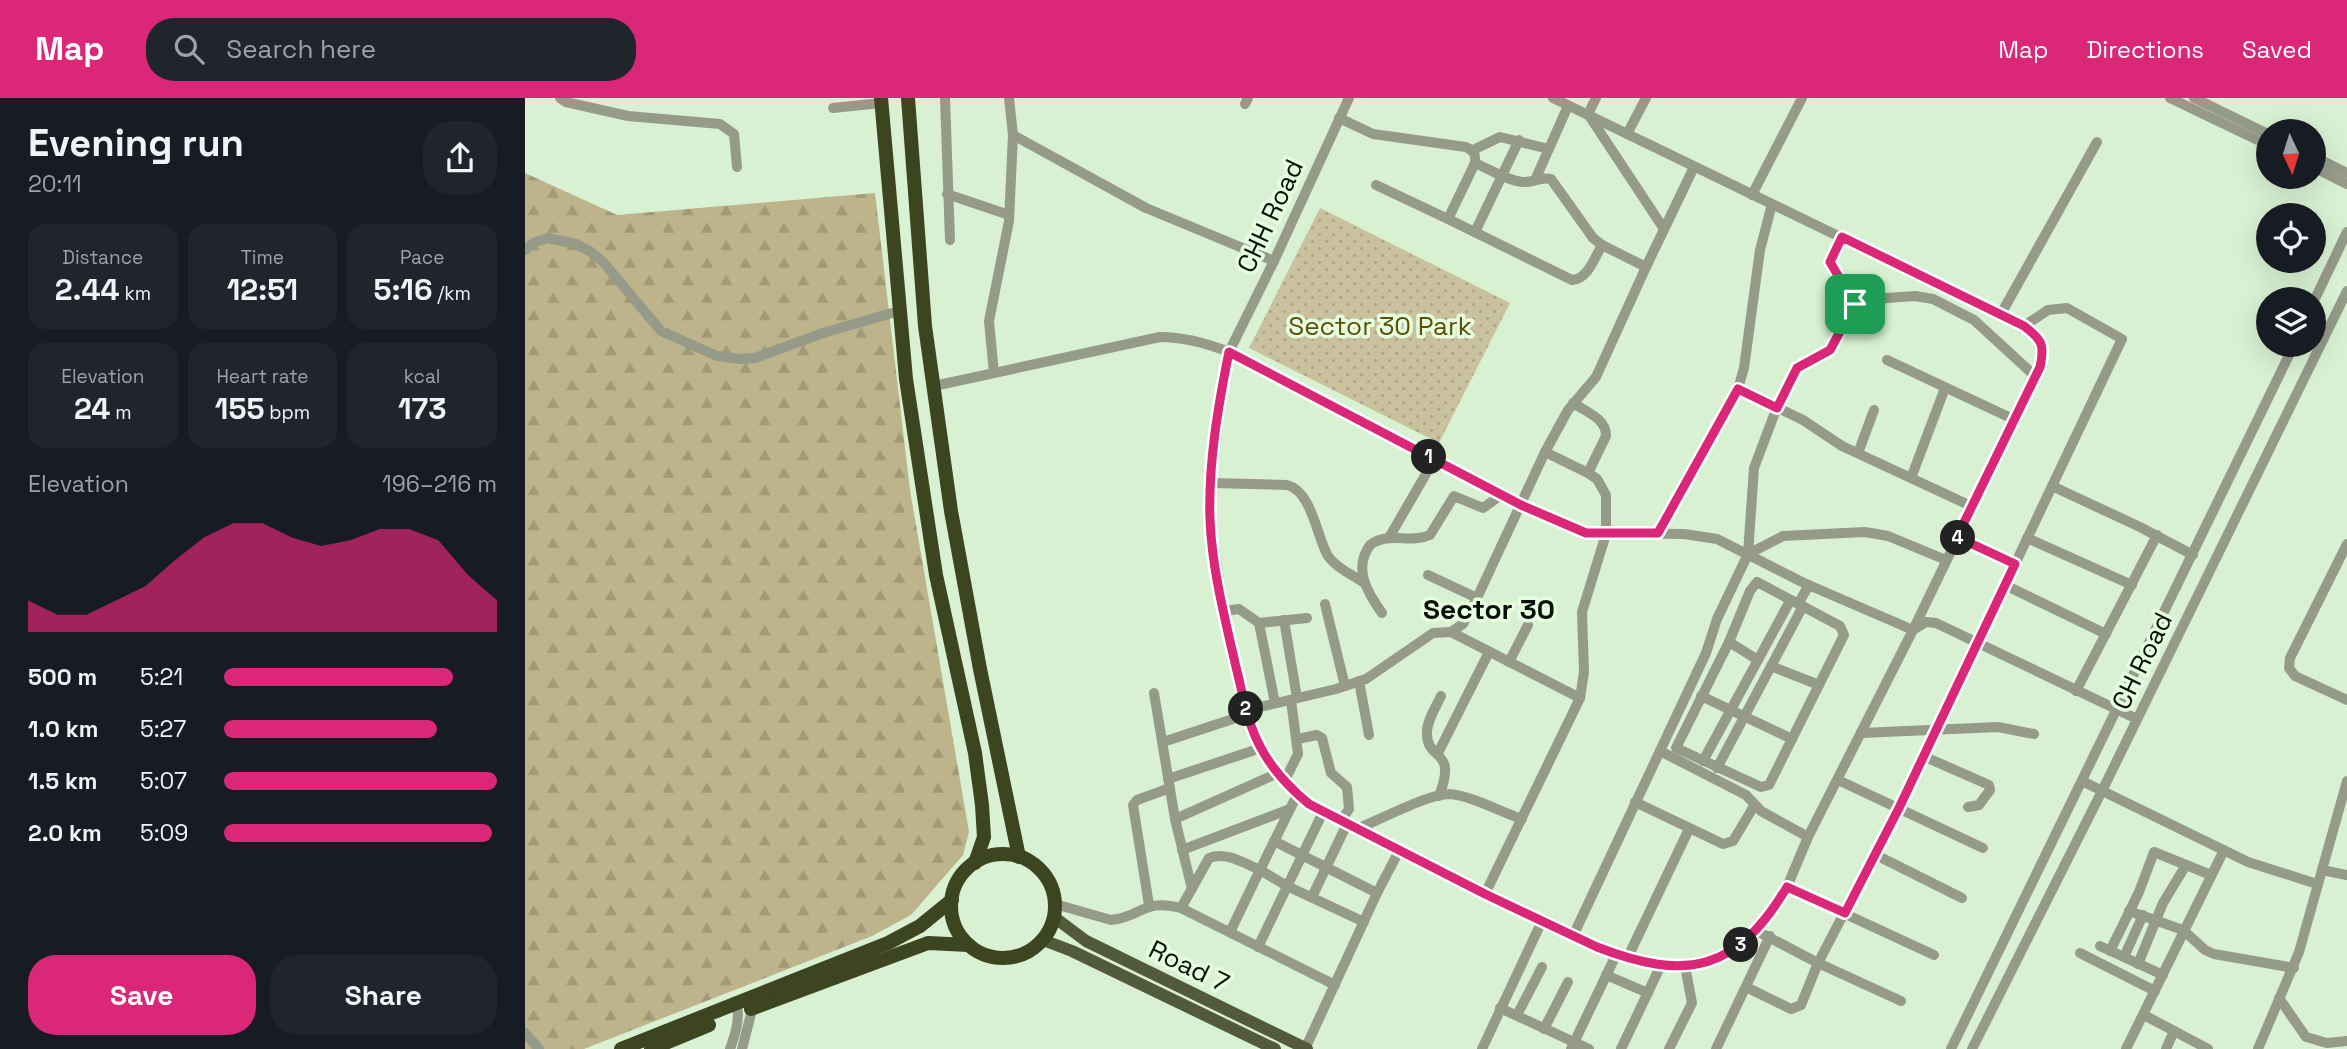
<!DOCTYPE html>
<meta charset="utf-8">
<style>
body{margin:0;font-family:"Space Grotesk",sans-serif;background:#20242c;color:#f1f3f6;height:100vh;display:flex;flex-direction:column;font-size:26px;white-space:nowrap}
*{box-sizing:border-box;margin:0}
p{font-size:23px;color:#9ea1a6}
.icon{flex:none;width:38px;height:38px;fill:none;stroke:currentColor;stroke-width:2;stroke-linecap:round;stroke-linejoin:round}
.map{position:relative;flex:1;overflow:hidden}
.drawer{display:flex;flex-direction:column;background:#171b24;width:525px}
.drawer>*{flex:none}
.needle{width:46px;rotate:176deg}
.tools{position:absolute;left:1731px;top:21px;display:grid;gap:14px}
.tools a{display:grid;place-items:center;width:70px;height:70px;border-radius:50%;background:#171b24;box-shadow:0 7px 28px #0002;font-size:35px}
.pin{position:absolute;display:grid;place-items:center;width:60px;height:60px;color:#fff;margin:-30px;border-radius:14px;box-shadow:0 4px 10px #0006}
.km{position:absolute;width:35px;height:35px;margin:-18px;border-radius:50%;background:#222;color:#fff;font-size:19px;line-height:35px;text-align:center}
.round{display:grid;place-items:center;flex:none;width:74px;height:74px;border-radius:28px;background:#20242c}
.summary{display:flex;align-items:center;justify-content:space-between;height:119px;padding:0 28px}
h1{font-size:38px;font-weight:800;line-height:52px}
.stats{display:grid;grid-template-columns:repeat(3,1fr);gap:10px;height:119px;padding:7px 28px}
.stats div{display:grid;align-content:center;border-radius:18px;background:#20242c;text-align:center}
.stats b{font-size:30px;font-weight:800}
.stats small{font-size:19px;font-weight:400}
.stats p{font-size:19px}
.chart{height:196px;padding:14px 28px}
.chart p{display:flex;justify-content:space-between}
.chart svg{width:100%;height:126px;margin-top:7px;fill:#db2777;opacity:.7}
.button{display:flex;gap:14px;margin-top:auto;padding:14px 28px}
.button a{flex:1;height:80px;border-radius:28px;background:#db2777;color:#fff;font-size:28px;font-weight:800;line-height:80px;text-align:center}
.button a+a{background:#20242c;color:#f1f3f6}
ul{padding:0 28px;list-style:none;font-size:23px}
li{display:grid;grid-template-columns:112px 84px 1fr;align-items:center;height:52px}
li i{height:18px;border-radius:9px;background:#db2777}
header{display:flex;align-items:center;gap:42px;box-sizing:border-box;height:98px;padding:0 35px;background:#db2777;color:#fff}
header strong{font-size:33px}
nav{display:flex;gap:38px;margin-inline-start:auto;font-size:24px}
.search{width:490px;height:63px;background:#20242c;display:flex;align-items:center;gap:18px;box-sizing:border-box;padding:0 24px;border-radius:28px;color:#9ea1a6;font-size:26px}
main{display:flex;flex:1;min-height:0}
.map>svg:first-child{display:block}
.grass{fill:url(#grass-dots)}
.forest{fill:url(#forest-firs)}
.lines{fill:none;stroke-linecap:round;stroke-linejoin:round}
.minor{stroke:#969a89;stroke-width:10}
.major{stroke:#535a3c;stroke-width:12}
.highway{stroke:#3c4420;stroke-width:14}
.route-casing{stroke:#fff;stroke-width:14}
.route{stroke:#db2777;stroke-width:9}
.labels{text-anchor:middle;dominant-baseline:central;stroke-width:7;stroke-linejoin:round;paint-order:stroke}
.street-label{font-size:26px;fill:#070e05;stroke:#e5fedf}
.park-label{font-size:26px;fill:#5c4f05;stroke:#e5fedf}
.neighbourhood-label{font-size:28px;font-weight:bold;fill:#070e05;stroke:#e5fedf}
</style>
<header>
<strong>Map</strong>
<div class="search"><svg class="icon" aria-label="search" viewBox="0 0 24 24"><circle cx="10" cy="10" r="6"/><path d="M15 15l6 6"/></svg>Search here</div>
<nav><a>Map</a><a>Directions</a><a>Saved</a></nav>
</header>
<main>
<section class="drawer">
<div class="summary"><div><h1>Evening run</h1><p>20:11</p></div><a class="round"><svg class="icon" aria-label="share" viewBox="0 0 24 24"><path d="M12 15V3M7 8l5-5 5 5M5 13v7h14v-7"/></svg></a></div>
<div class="stats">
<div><p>Distance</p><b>2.44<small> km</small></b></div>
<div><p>Time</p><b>12:51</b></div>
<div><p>Pace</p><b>5:16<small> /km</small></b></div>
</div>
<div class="stats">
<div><p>Elevation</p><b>24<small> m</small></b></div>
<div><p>Heart rate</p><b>155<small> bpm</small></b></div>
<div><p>kcal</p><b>173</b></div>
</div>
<div class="chart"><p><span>Elevation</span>196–216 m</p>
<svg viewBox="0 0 160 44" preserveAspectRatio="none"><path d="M0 44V33L10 38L20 38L30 33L40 28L50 19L60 11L70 6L80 6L90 11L100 14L110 12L120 8L130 8L140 12L150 24L160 33V44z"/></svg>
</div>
<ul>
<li><b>500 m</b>5:21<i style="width:84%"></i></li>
<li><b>1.0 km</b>5:27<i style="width:78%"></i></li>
<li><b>1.5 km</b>5:07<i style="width:100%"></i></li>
<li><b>2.0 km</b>5:09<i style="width:98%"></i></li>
</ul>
<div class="button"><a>Save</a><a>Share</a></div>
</section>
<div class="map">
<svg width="1822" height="951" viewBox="0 0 1822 951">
<defs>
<pattern id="grass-dots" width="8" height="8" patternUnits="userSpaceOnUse" patternTransform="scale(1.75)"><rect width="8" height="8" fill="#cac29e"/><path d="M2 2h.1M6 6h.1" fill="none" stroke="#aca687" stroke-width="1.8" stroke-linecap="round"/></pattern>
<pattern id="forest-firs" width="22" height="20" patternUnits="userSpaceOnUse" patternTransform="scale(1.75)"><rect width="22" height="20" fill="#bdb48b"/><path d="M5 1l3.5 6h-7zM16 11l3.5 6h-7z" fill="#a19a76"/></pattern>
</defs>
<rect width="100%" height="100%" fill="#d8f1d2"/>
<path class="grass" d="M795,110L985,205L914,345L724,250Z"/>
<path class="forest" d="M0,75L92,117L350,95L385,392L444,734L438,757L386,817L347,838L59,951H0Z"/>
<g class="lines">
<g class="minor">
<path d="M35,0L41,4L103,18L195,26L209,36L212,69"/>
<path d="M420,0L425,142"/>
<path d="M824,0L749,163L704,254L698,286L686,385L685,424L699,513L723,616L736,650L753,675L784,706L960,796L1091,857L1136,867L1160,868L1184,864L1209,852L1232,833L1248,812L1262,789L1283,739L1388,532L1515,269C1520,246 1517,242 1499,228L1028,0"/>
<path d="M1071,0L1063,16L1139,131"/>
<path d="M1645,0L1743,47"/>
<path d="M1669,0L1743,36"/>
<path d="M720,6L723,0"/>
<path d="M308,10L356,5"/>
<path d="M814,20L848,36L941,49C949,53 951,56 950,65L923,121L1047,182C1063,181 1070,159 1077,147L1121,169L1169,69"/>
<path d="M1102,36L1121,0"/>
<path d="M488,37L621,110L749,163"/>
<path d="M948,52L975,39L1024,51"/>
<path d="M1788,58L1822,75"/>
<path d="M950,65C964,71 983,83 998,84C1009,85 1015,78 1026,81L1068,140L1077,147"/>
<path d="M1788,69L1822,86"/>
<path d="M1010,82L1043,8"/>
<path d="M851,87L923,121"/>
<path d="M422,96L484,117"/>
<path d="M1227,97L1277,0"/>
<path d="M950,134L994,42"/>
<path d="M1317,139L1305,164L1330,206"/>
<path d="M0,152L10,144L23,140L51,146L66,154L79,165L136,233L192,258L216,261L230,260L298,235L374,213"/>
<path d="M1788,205L1822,134"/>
<path d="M1476,216L1572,44"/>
<path d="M1362,262L1488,321"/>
<path d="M469,275L464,223L484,123L488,37L484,0"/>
<path d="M409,288L635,239C660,239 681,245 704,254L976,397L1043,429L1061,435L1159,436L1192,441L1279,485L1388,532L1401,524L1411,525L1612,621"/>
<path d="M1213,291L1278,322L1317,348L1446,408"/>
<path d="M1048,305C1060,313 1082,321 1081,338L1063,375"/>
<path d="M1333,355L1349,312"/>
<path d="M1386,380L1420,290"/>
<path d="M686,385L762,387C787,393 792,440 803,458C810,469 828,477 839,485"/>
<path d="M1527,388L1615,429L1668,457"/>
<path d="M1133,435L1213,291L1219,270L1235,152L1247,106"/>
<path d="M865,438L909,362"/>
<path d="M1432,439L1490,466"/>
<path d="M1502,440L1607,487"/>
<path d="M1822,446L1765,560L1764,570L1770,578L1822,602"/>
<path d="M1223,456L1258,438L1340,434L1363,438L1421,462"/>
<path d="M903,477L952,500"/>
<path d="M1232,484L1315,528L1319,537L1244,687L1236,689L1151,650L1204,544L1225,493Z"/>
<path d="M1480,487L1581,536"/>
<path d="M800,506L820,588"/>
<path d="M1273,506L1284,487"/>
<path d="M699,513L714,511L734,525L750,605"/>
<path d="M857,515C842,494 828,471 845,447C864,433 885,446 905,437L929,398L958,410L976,397"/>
<path d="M759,522L772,600"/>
<path d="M734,525L782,520"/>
<path d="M926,534L938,526L952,500L1020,354L1043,312L1071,279L1121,169"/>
<path d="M1204,544L1233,562"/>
<path d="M984,564L1003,527"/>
<path d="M1246,568L1294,587"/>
<path d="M834,583L844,637"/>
<path d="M1551,593L1632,437"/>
<path d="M629,595L650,721L667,791"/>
<path d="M1176,598L1267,641"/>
<path d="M722,612L811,591L841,581L908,535L926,534L1055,600"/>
<path d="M1336,635L1473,629L1509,636"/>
<path d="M772,641L792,637L797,640L806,675L822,689L824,711L816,723"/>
<path d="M638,644L723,616"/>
<path d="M1135,653L1221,697L1236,713L1283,739"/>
<path d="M913,655L964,554"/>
<path d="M1398,658L1464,687L1465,692L1454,707L1443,709"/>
<path d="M1178,663L1265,503"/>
<path d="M1192,670L1278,508"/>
<path d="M643,681L736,650"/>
<path d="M760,682L773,656L766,602"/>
<path d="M1313,682L1458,750"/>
<path d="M1557,683L1723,764L1792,786"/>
<path d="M772,697L735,772L762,788L839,824"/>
<path d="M914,698C933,649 902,664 902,636C901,624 911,609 916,598"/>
<path d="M1110,704L1198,746L1208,743L1229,708"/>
<path d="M650,721L753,675"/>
<path d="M832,731C854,722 903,696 924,696C945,697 976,714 997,721"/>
<path d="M749,743L852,795"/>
<path d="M657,752L765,711"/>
<path d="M1349,756L1437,800"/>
<path d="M1797,772L1822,777"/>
<path d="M1262,789L1409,857"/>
<path d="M960,796L1055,600L1059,574L1057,514L1081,436V397L1072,381L1063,375L1020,354"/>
<path d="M787,799L822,726"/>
<path d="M530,806L586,822C617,819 618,800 656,810L810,887"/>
<path d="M624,807L608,707L612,702L645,690"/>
<path d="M656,810L684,760C701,753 719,765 735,772L705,834"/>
<path d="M1604,813L1658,832L1680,852L1689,856L1769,870"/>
<path d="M1232,833L1293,865L1376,903"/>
<path d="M1048,838L1181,555L1192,521L1223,456L1229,370L1252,309L1272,270L1305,252L1330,206L1335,202L1390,198L1408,201L1449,222L1510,278"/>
<path d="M1575,848L1638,877"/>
<path d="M733,849L798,714"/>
<path d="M1585,853L1614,794L1629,754L1686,777"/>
<path d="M1555,855L1630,893"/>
<path d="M1599,859L1618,817"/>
<path d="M1102,861L1164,731"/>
<path d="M1613,866L1638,805L1661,767"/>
<path d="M1081,877L1123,895"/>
<path d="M1221,889L1266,911L1276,907L1293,865L1374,710L1597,241L1542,210L1523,212L1499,228"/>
<path d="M1754,900L1781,939L1802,945L1822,943"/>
<path d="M975,910L1064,951"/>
<path d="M992,917L1017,869"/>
<path d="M1619,917L1683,951"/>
<path d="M1019,931L1043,884"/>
<path d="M0,935L14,951"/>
<path d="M205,951C210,937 215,922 212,907"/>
<path d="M217,951L228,908"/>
<path d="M780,951L852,795L874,753"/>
<path d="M957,951L1017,823"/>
<path d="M1046,951L1091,857"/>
<path d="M1096,951L1136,867"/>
<path d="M1144,951L1167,905L1160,868"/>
<path d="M1191,951L1245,838"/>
<path d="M1426,951L1769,247"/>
<path d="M1447,951L1577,693L1822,193"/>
<path d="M1601,951L1699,752"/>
<path d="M1641,951L1649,933"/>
<path d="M1733,951L1774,854L1822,683"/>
</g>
<g class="major">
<path d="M529,819L561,843L782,951"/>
<path d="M518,842L547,853L750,951"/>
</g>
<g class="highway">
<path d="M356,0L381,281L411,477L450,655L457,707L459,739L450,765"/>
<path d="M383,0L400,228L426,413L455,571L494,759"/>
<circle cx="478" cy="808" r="52"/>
<path d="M226,911L403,845L444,847"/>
<path d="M96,951L363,845L395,828L427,802"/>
<path d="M126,951L184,927"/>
</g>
</g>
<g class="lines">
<g class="route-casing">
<path id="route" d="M1317,139L1499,228C1517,242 1520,246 1515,269L1432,439L1490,466L1374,710L1320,815L1262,789C1212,873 1162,884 1072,849L960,796L784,706C766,691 747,671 736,650C722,625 718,596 711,569C700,521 687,471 685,422C683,367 693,308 704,254L996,407L1061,435H1133L1213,291L1252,310L1272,270L1305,252L1330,206L1305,164Z"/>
</g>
<use href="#route" class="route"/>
</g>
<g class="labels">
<g class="street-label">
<text transform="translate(745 118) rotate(-65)">CHH Road</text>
<text transform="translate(1617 563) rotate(-64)">CH Road</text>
<text transform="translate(664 868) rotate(26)">Road 7</text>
</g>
<g class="park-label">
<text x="855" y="228">Sector 30 Park</text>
</g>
<g class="neighbourhood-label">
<text x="964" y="511">Sector 30</text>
</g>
</g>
</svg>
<div class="tools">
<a><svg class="needle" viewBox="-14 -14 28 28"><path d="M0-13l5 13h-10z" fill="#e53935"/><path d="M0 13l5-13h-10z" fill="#9ea1a6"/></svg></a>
<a><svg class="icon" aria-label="locate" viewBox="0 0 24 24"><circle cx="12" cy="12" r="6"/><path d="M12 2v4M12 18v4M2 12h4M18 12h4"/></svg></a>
<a><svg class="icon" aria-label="layers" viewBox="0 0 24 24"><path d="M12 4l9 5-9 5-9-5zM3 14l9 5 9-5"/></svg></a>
</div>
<div class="pin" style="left:1330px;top:206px;background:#1e9e55"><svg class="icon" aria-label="arrive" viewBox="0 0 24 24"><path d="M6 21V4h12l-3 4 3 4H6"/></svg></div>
<b class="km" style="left:904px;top:359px">1</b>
<b class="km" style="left:721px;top:611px">2</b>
<b class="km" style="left:1216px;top:847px">3</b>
<b class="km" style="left:1433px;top:440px">4</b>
</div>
</main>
